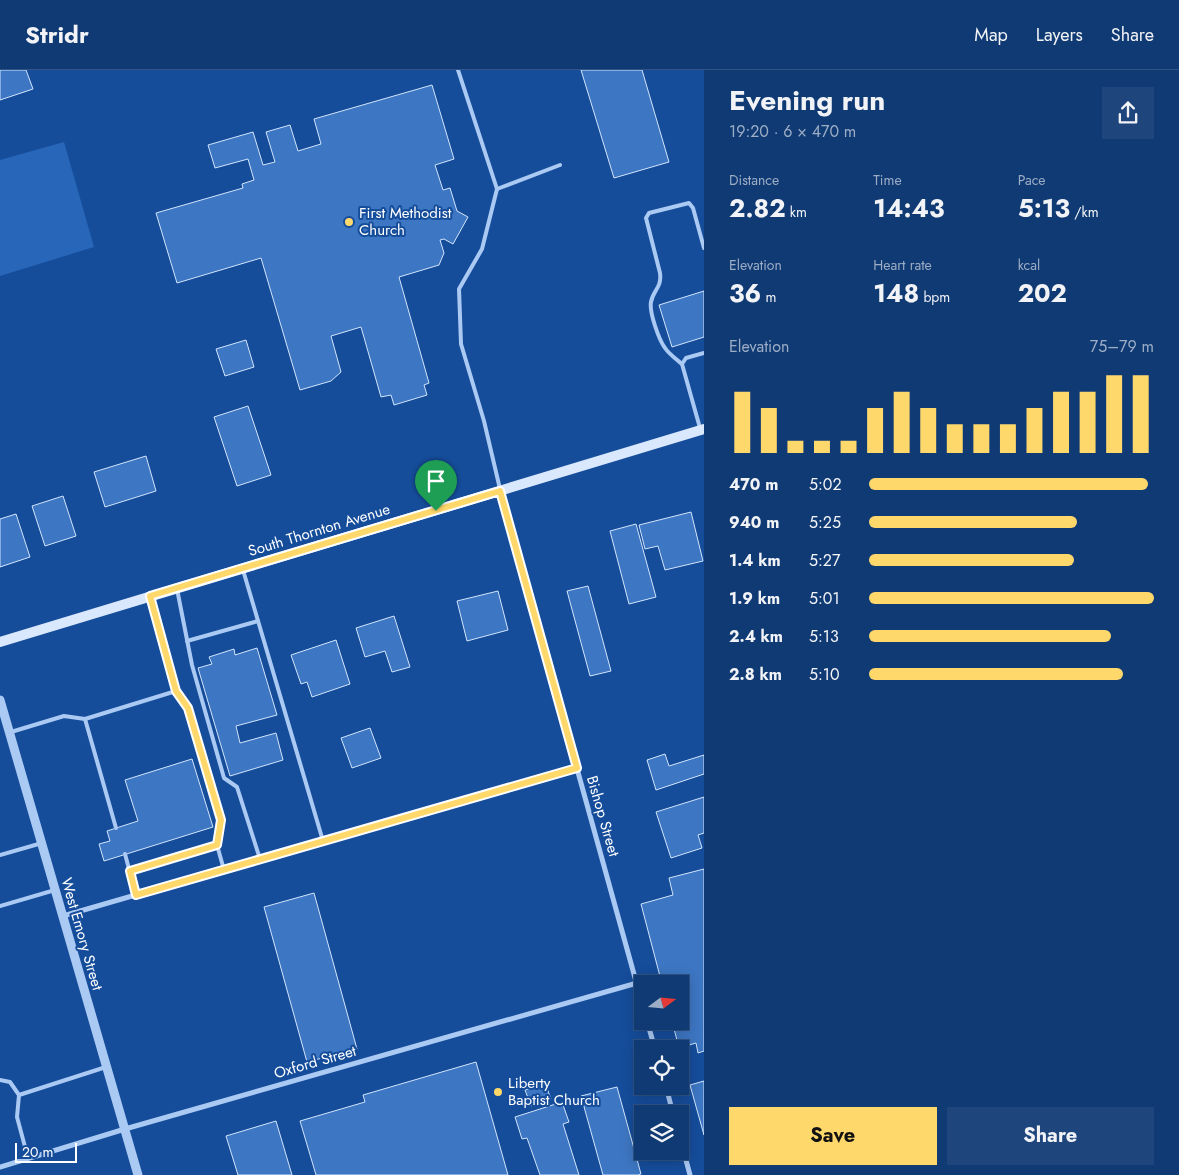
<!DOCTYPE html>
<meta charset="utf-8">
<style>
body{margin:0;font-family:Jost,sans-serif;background:#1e457c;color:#f1f3f6;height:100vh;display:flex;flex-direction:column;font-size:19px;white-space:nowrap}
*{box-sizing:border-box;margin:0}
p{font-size:16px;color:#9cadc5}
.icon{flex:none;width:28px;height:28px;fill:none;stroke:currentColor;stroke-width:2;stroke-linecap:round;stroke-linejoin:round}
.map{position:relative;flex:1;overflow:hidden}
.drawer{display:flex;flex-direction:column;background:#103a74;width:475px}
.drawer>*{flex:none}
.needle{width:32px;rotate:74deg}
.controls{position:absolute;left:634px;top:905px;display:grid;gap:10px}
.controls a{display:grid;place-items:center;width:55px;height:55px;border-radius:0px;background:#103a74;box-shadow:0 2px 12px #0003,0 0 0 1px #305486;font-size:25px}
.scale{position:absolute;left:15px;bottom:12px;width:62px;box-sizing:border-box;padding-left:5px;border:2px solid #fff;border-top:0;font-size:14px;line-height:18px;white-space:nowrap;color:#fff;-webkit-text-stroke:4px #154d9b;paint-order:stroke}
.pin{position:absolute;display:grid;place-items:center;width:42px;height:42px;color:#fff;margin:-51px -21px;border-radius:50% 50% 50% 0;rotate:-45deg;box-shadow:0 0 5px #0007}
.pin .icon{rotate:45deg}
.round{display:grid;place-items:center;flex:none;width:52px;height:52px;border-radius:0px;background:#1e457c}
.overview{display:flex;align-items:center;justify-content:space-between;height:85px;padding:0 25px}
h1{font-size:28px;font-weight:700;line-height:38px}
.stats{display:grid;grid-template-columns:repeat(3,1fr);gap:8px;height:85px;padding:5px 25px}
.stats div{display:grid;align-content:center}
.stats b{font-size:25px;font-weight:700}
.stats small{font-size:14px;font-weight:400}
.stats p{font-size:14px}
.chart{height:140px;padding:10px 25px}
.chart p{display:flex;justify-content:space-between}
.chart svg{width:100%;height:90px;margin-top:5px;stroke:#ffd86c;stroke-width:6}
.button{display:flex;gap:10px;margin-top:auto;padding:10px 25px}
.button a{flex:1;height:58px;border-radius:0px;background:#ffd86c;color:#111;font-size:20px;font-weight:700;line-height:58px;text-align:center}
.button a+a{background:#1e457c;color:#f1f3f6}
ul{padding:0 25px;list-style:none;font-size:16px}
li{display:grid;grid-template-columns:80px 60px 1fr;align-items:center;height:38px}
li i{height:12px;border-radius:6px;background:#ffd86c}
header{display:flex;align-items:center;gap:30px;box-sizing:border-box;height:70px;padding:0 25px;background:#103a74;border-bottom:1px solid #305486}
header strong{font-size:24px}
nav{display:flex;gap:28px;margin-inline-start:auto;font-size:18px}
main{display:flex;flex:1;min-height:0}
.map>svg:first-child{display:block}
.green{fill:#2866b9}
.building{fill:#3d76c2;stroke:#d2e5fd}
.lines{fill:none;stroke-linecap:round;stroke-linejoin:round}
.service{stroke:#aac9f3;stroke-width:4}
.minor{stroke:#aac9f3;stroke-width:5}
.tertiary{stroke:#aac9f3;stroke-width:9}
.secondary{stroke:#d9e8fd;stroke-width:10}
.route-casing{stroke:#fff;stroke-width:10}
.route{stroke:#ffd86c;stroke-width:6}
.poi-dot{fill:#ffd86c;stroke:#154d9b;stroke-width:2}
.labels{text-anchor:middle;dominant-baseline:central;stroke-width:4;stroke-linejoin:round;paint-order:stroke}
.poi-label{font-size:15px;fill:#fff;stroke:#154d9b;text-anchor:start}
.street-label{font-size:15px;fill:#fff;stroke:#154d9b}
</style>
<header>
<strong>Stridr</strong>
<nav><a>Map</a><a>Layers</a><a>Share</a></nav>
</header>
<main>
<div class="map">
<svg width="704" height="1105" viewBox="0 0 704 1105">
<rect width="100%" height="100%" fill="#154d9b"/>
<path class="green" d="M64,72L94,177L0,206V90Z"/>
<g class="building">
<path d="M0,0H26L33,19L0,30Z"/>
<path d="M581,0H642L669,92L614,108Z"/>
<path d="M432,15L454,89L435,95L443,120L450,118L457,141L468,147L453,174L444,169L440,170L444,183L439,195L399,207L429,313L424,315L427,325L394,335L391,325L381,327L361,257L331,266L341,302L331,311L300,320L261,188L177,213L156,143L243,118L242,114L254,110L248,89L215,98L208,75L253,62L263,95L275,92L266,62L290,55L298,81L321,74L314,49Z"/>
<path d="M704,221V267L672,277L659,235Z"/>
<path d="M246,270L254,297L225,306L216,279Z"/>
<path d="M248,336L271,405L237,416L214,347Z"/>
<path d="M146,386L156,421L105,437L94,402Z"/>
<path d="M63,426L76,466L45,476L32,436Z"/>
<path d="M691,442L703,491L665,500L658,476L645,479L639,455Z"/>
<path d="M16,444L30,487L0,497V449Z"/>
<path d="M636,454L656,527L629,534L610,461Z"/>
<path d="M588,516L611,601L590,606L567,521Z"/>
<path d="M498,521L508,560L467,571L457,531Z"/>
<path d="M394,546L410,597L392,602L385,581L365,587L356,558Z"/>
<path d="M336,570L350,614L312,627L307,612L301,614L291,585Z"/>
<path d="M257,578L277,645L236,656L240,673L276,663L283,690L230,706L198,598L212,594L209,587L234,579L235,585Z"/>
<path d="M370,658L381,688L352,698L341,668Z"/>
<path d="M665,684L669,696L704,685V704L656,720L647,690Z"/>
<path d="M192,689L213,757L104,791L99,774L110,771L107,761L138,751L125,710Z"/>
<path d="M704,727V763L698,765L702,778L671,788L656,742Z"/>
<path d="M704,799V981L698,983L696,973L679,978L672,951H680V914H662L641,834L673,825L669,808Z"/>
<path d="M314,823L357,979L307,992L264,837Z"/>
<path d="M476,992L508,1105H316L300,1051L365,1032L363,1025Z"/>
<path d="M704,1011V1065L690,1015Z"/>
<path d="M545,1013L551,1029L531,1036L525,1020Z"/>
<path d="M617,1017L641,1104L638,1105H603L581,1026Z"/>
<path d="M562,1032L569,1052L563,1054L579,1105H540L527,1068L522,1069L515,1047Z"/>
<path d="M276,1051L292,1105H238L226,1066Z"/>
</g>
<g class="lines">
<g class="service">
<path d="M458,0L497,119L482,179L459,219L461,274L484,351L500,419"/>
<path d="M497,119L560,95"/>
<path d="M682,294C676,289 669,284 665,278C659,270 649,242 651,232C653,220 662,218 660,203L646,148L649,143L689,133L693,138L704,178"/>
<path d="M700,358L682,294L686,288L704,283"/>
<path d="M243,500L323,771"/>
<path d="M177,519L192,595L224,708L237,717L260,789"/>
<path d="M187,571L258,551"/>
<path d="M176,621L188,638L221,750L217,775"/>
<path d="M85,649L116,758"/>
<path d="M11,662L64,646L85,649L176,621L150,527"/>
<path d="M125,784L136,825"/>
<path d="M0,785L42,773"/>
<path d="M130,801L217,775L224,800"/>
<path d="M0,836L55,820"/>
<path d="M0,1010L10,1012L19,1025L17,1047L28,1088"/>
<path d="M19,1025L106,997"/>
</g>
<g class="minor">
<path d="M500,421L642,933"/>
<path d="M63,846L577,697"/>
<path d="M647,951L655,979"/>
<path d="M666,1016L673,1044"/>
<path d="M680,1068L690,1105"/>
<path d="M0,1097L125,1059L637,913"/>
</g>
<path class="tertiary" d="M0,630L138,1105"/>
<path class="secondary" d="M0,572L704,359"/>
</g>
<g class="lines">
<g class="route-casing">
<path id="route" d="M500,421L577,698L136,825L130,801L217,775L221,750L188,638L176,621L150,526Z"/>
</g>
<use href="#route" class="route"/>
</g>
<g class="poi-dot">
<circle cx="349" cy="152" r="5"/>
<circle cx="498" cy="1022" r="5"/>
</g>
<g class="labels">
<g class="poi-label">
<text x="359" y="143">First Methodist<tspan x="359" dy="17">Church</tspan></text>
<text x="508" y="1013">Liberty<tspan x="508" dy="17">Baptist Church</tspan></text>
</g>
<g class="street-label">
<text transform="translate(319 460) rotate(-17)">South Thornton Avenue</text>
<text transform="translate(603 746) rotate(74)">Bishop Street</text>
<text transform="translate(82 864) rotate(74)">West Emory Street</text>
<text transform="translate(315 992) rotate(-16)">Oxford Street</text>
</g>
</g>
</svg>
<div class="controls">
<a><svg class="needle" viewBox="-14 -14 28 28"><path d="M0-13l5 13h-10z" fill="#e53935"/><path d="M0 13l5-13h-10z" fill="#9cadc5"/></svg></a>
<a><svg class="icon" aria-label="locate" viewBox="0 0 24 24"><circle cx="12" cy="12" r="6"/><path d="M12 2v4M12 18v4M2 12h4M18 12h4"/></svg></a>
<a><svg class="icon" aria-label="layers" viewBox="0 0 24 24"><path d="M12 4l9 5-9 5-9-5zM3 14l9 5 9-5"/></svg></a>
</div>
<div class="scale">20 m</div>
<div class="pin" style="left:436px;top:441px;background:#1e9e55"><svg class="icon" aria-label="arrive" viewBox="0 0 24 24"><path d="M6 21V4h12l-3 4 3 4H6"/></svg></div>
</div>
<section class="drawer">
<div class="overview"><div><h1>Evening run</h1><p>19:20 · 6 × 470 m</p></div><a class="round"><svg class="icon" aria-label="share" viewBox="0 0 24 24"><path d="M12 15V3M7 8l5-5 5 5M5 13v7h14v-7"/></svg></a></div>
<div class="stats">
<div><p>Distance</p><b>2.82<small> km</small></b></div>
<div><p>Time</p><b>14:43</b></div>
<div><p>Pace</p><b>5:13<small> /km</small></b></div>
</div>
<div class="stats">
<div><p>Elevation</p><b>36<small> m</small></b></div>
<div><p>Heart rate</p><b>148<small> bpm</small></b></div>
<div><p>kcal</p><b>202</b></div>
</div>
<div class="chart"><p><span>Elevation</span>75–79 m</p>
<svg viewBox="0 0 160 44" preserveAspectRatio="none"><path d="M5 44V14M15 44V22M25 44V38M35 44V38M45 44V38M55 44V22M65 44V14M75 44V22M85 44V30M95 44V30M105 44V30M115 44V22M125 44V14M135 44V14M145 44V6M155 44V6"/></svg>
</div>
<ul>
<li><b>470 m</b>5:02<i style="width:98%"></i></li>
<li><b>940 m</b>5:25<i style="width:73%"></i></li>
<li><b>1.4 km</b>5:27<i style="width:72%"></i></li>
<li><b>1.9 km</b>5:01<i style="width:100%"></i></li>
<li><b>2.4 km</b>5:13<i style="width:85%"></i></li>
<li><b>2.8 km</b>5:10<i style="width:89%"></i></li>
</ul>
<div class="button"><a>Save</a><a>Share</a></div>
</section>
</main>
